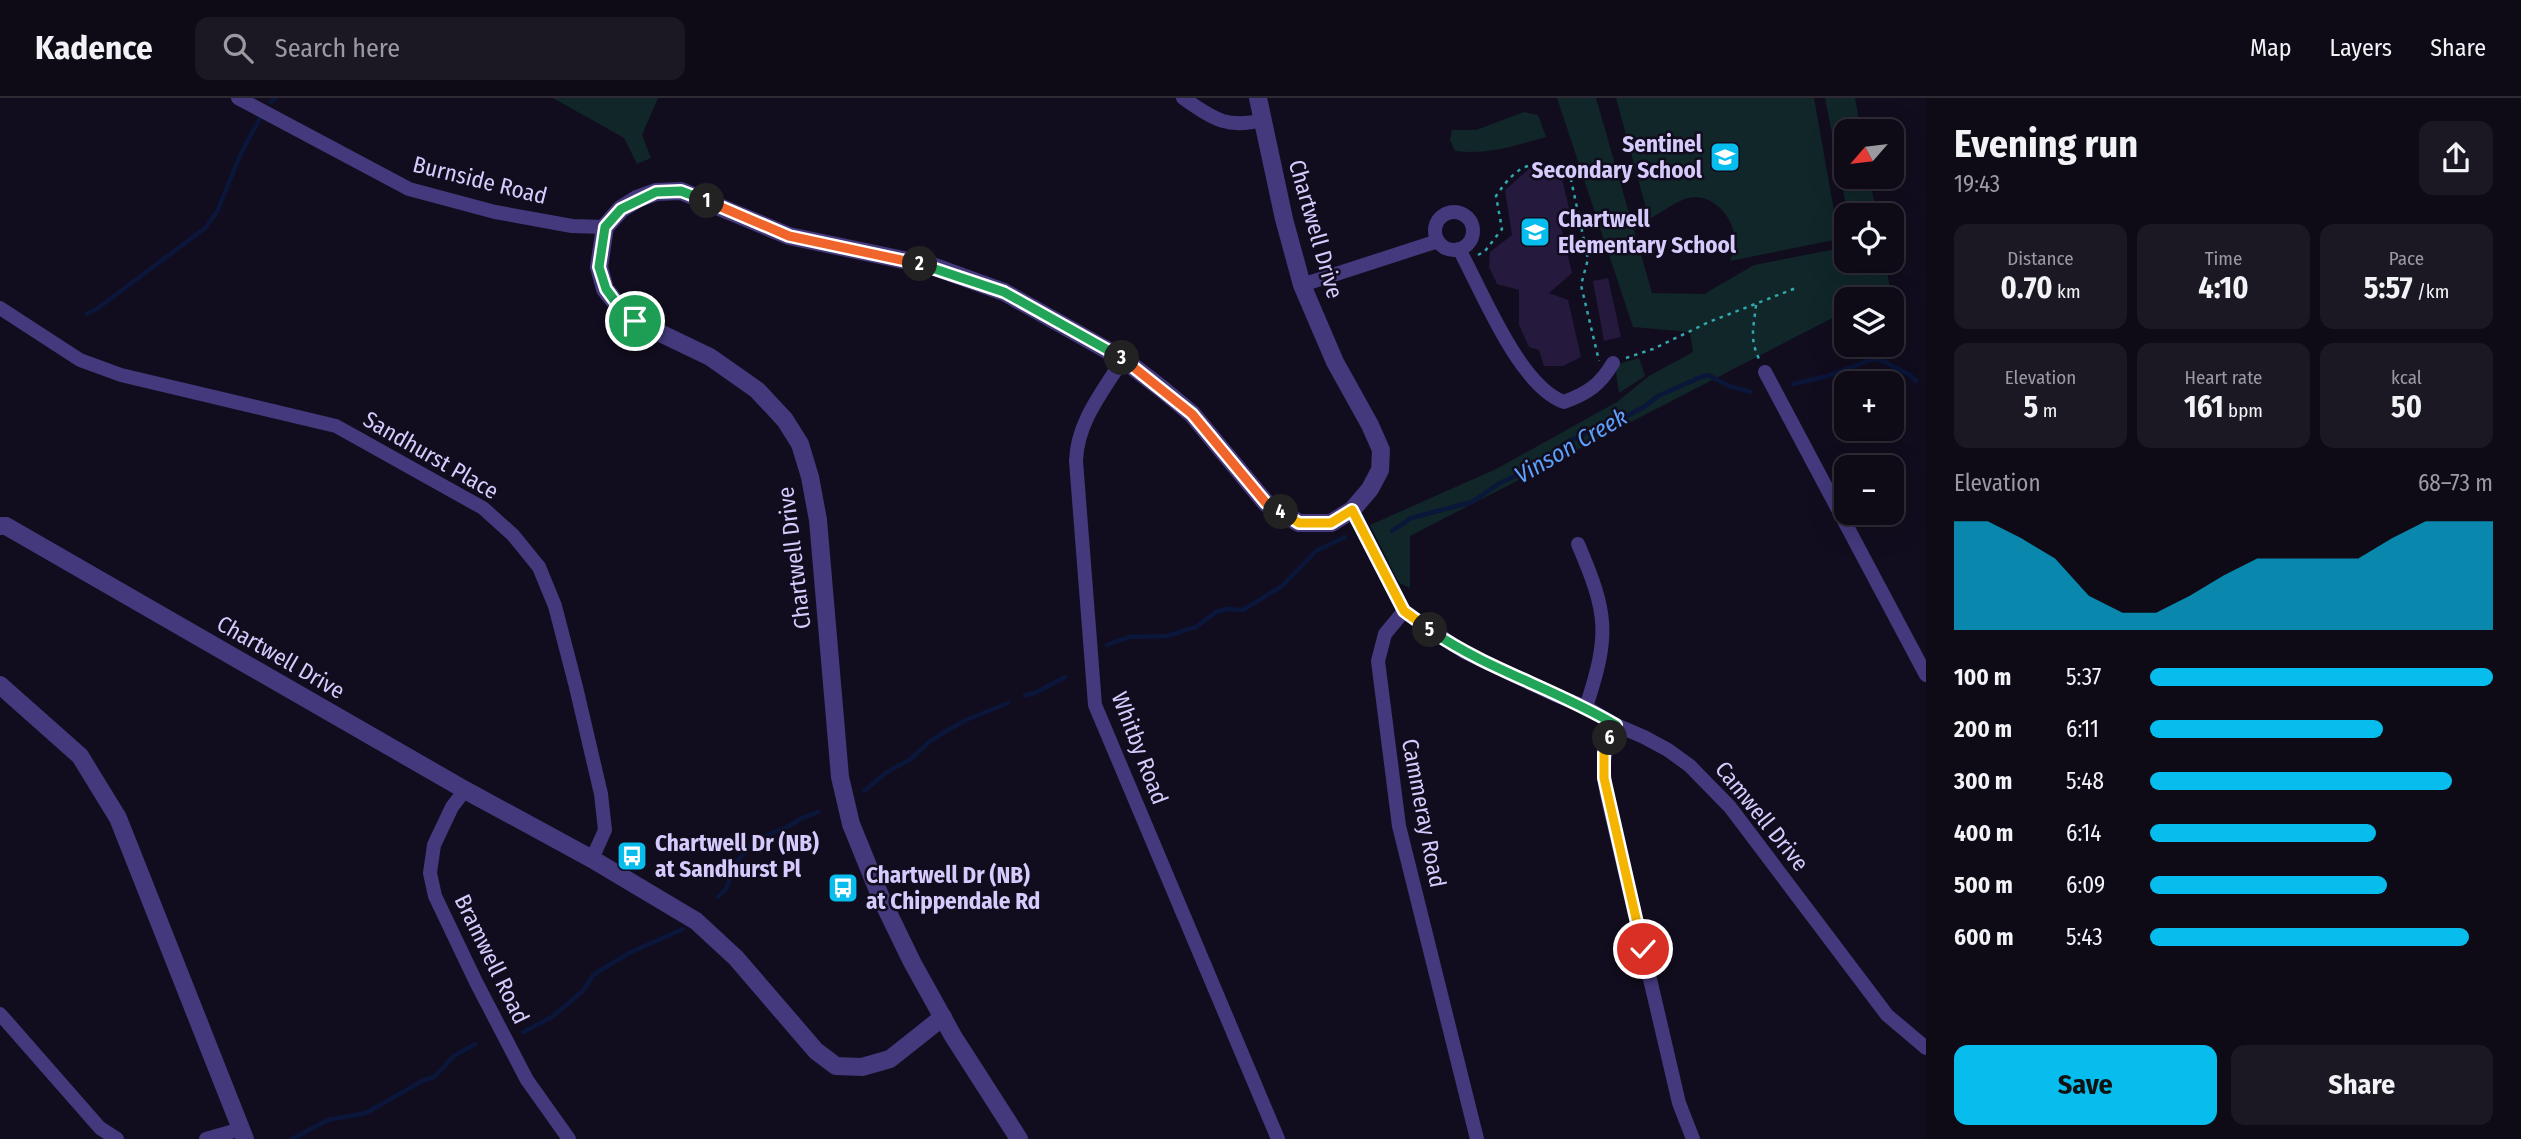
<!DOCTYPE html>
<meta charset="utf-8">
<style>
body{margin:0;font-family:"Fira Sans Condensed",sans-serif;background:#1c1823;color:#f1f3f6;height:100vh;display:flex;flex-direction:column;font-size:26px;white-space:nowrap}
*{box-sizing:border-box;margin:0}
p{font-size:23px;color:#9b9aa1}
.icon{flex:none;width:38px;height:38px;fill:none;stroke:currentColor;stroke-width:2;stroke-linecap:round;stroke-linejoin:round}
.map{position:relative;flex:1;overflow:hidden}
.panel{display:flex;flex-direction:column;background:#0e0a16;width:595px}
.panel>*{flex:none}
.needle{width:46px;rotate:242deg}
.buttons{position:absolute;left:1834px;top:21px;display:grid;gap:14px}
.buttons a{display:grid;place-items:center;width:70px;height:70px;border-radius:14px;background:#0e0a16;box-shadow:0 7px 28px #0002,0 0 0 2px #2e2b35;font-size:35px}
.pin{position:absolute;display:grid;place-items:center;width:60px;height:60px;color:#fff;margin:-30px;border:4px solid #fff;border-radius:50%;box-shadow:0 2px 7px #0007}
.km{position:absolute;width:35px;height:35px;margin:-18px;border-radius:50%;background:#222;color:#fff;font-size:19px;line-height:35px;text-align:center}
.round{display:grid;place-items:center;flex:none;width:74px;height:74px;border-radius:14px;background:#1c1823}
.headline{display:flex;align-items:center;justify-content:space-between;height:119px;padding:0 28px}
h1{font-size:38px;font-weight:700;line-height:52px}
.stats{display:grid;grid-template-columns:repeat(3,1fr);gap:10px;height:119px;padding:7px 28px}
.stats div{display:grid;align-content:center;border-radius:14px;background:#1c1823;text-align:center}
.stats b{font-size:30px;font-weight:700}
.stats small{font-size:19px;font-weight:400}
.stats p{font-size:19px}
.chart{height:196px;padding:14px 28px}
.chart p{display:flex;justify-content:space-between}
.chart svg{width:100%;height:126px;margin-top:7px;fill:#07bded;opacity:.7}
.cta{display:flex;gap:14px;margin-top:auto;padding:14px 28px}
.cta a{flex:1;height:80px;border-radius:14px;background:#07bded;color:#111;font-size:28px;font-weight:700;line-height:80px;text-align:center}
.cta a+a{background:#1c1823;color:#f1f3f6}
ul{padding:0 28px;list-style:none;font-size:23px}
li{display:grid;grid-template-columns:112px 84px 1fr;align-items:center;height:52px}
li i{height:18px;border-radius:9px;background:#07bded}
header{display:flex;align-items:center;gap:42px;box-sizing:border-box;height:98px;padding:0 35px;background:#0e0a16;border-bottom:2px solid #2e2b35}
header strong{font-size:33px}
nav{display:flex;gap:38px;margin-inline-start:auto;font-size:24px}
.search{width:490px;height:63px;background:#1c1823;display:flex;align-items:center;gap:18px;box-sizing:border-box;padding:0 24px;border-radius:14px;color:#9b9aa1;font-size:26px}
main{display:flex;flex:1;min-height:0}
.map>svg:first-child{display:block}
.green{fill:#102628}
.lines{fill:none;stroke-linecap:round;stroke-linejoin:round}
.stream{stroke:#0a163a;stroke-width:4.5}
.building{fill:#25193e}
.path{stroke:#31a6ac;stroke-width:2.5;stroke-dasharray:3.5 5;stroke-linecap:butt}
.minor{stroke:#43397c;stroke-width:14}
.tertiary{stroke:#43397c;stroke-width:18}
.split-1-casing{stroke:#fff;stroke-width:14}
.split-2-casing{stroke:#fff;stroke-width:14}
.split-3-casing{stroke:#fff;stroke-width:14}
.split-4-casing{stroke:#fff;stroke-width:14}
.split-5-casing{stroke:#fff;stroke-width:14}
.split-6-casing{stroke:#fff;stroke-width:14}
.split-7-casing{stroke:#fff;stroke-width:14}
.split-1{stroke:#22a559;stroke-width:9}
.split-2{stroke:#f0652b;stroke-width:9}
.split-3{stroke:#22a559;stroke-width:9}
.split-4{stroke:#f0652b;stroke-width:9}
.split-5{stroke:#f5b400;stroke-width:9}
.split-6{stroke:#22a559;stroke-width:9}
.split-7{stroke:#f5b400;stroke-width:9}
.labels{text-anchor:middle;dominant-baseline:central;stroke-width:5;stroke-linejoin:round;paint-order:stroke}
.poi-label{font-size:23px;font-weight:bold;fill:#d7cbfd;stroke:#120d1e;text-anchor:start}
.street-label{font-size:23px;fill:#d7cbfd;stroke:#120d1e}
.water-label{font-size:24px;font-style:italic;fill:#5da0fa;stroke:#120d1e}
</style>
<header>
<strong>Kadence</strong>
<div class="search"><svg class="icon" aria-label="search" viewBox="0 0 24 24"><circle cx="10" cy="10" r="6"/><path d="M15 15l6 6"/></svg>Search here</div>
<nav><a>Map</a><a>Layers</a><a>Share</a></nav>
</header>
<main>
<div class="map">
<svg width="1926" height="1041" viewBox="0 0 1926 1041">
<rect width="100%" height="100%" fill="#120d1e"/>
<g class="green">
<path d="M553,0H658L642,37L651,60L637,66L624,40Z"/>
<path d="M1557,0H1596L1652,195L1704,196L1754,167L1846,149V163H1885L1890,190L1869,201H1846V213L1410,438V490L1399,485L1370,427L1496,371L1617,304L1649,278L1693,254L1690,234L1633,229Z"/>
<path d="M1616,0H1814L1839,141L1730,163C1731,159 1734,153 1735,148C1737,123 1715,94 1688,100C1674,104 1662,115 1649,121Z"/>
<path d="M1825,0H1855L1861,33H1846V79H1869L1877,117H1848Z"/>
<path d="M1524,14L1538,17L1546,39C1515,48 1488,57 1455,53L1450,42L1452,32H1476Z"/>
<path d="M1639,260L1645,278L1619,295L1615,267Z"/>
</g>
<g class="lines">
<g class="stream">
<path d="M271,4L275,0"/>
<path d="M87,216L98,210L205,130L217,114L241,55L263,15"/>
<path d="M1793,286L1828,278L1873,261L1883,263L1910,277L1916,283"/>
<path d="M1392,433L1411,420L1472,404L1500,385L1537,368L1565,345L1593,332L1609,327L1644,309L1658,298L1701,279L1708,277L1729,288L1751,294"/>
<path d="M1107,547L1129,539L1167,538L1196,529L1216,514L1226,511L1243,512L1282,488L1316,453L1345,439"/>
<path d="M1025,597L1035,595L1065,579"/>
<path d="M864,693L887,674L911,661L929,644L948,632L966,622L1008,605"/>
<path d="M718,799L726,791L734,768L749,748L758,741L789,728L802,720L818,714"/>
<path d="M523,934L552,919L583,893L593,877L629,855L683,831"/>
<path d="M292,1041L328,1022L366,1015L424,982L434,979L454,958L475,946"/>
</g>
</g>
<g class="building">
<path d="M1531,69L1562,80L1570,115L1560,125L1572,175L1549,195L1568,202L1581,259L1563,268H1544L1539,252L1529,249L1519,227V192L1497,186L1489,169L1490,154L1512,137L1505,92Z"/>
<path d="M1608,180L1621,239L1604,243L1593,183Z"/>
</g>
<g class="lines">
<g class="path">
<path d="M1478,157L1485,153L1502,131L1496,98C1519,64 1534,59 1570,77L1588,161L1581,187L1599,263"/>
<path d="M1756,207C1754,229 1749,239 1759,261"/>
<path d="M1626,260L1653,251L1709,224L1796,190"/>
</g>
<g class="minor">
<path d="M238,0L409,91L495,114L572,128L605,129"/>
<path d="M1183,0C1214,21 1226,31 1263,22"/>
<circle cx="1454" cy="133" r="19"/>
<path d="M1459,151C1482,193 1519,288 1564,304C1588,295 1600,287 1613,265"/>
<path d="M1302,187L1438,143"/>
<path d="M0,210L80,262L121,277L336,328L483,410L513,437L539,469L555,508L576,589L601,696L605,732L592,761"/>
<path d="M1123,261C1103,293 1077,324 1076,363L1095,607L1278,1041"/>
<path d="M1765,274L1926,577"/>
<path d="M1352,412L1404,513"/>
<path d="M1578,446C1608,516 1610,536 1586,609"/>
<path d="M1404,513L1464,554L1555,597L1586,609L1616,627L1644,639L1668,652L1690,668L1730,709L1887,917L1926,950"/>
<path d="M1404,513L1385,536L1378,563L1399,728L1477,1041"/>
<path d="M1616,627C1603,657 1601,665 1607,697L1679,1005L1693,1041"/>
<path d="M465,692L452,709L434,747L430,775L435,798L476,884L527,982L569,1041"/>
<path d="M0,916L100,1030L117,1041"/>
<path d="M206,1041L241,1031"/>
</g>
<g class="tertiary">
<path d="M0,428H6L465,692L592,761L696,823L736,860L816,953L836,968L862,969L890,961L943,919"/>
<path d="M0,587L80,658L118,720L245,1041"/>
<path d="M1019,1041L953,938L912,864L881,800L851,726L840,679L818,422L810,379L800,346L785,322L757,292L710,259L635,223L620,210L605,191L599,169L605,129L621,111L637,101L656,94L681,93L789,138L932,168L1004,194L1123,261L1162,291L1192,316L1266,405L1299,425H1331L1352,412L1370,391L1380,372L1381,352L1370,327L1335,264L1302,187L1284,121L1258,0"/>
</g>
</g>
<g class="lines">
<g class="split-1-casing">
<path id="split-1" d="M635,223L620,210L606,191L599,169L605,129L621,111L656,94L681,93L707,103"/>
</g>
<g class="split-2-casing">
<path id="split-2" d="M707,103L789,138L920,166"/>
</g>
<g class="split-3-casing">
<path id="split-3" d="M920,166L1004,194L1122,260"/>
</g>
<g class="split-4-casing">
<path id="split-4" d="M1122,260L1192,316L1266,405L1281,414"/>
</g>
<g class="split-5-casing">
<path id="split-5" d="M1281,414L1299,425H1331L1352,412L1404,513L1430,532"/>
</g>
<g class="split-6-casing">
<path id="split-6" d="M1430,532C1488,572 1556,591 1616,627L1610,640"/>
</g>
<g class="split-7-casing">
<path id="split-7" d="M1610,640L1604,655V680L1643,851"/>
</g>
<use href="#split-1" class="split-1"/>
<use href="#split-2" class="split-2"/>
<use href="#split-3" class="split-3"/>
<use href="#split-4" class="split-4"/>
<use href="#split-5" class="split-5"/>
<use href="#split-6" class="split-6"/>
<use href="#split-7" class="split-7"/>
</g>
<defs>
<g id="school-square" transform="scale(1.575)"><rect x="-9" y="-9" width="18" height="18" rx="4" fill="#07bded" stroke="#120d1e"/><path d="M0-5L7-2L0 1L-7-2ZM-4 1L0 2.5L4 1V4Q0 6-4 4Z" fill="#fff"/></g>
<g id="bus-square" transform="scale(1.575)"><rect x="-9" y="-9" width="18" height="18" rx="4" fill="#07bded" stroke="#120d1e"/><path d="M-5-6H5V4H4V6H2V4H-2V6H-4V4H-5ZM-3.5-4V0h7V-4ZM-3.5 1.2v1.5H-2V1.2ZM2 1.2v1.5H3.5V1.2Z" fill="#fff"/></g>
</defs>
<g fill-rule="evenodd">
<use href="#school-square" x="1725" y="59"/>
<use href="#school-square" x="1535" y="134"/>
<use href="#bus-square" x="632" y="758"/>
<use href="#bus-square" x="843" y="790"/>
</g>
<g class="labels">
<g class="poi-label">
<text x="1702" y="46" text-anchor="end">Sentinel<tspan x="1702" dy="26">Secondary School</tspan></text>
<text x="1558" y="121">Chartwell<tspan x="1558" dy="26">Elementary School</tspan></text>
<text x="655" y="745">Chartwell Dr (NB)<tspan x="655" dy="26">at Sandhurst Pl</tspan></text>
<text x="866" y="777">Chartwell Dr (NB)<tspan x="866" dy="26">at Chippendale Rd</tspan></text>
</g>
<g class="street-label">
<text transform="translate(480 82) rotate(14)">Burnside Road</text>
<text transform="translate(1316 131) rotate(74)">Chartwell Drive</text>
<text transform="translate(431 357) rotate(30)">Sandhurst Place</text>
<text transform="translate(794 460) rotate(-97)">Chartwell Drive</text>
<text transform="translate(281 559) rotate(30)">Chartwell Drive</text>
<text transform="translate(1140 650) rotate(69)">Whitby Road</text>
<text transform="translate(1424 715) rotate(79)">Cammeray Road</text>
<text transform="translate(1762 718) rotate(51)">Camwell Drive</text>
<text transform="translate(492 861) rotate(64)">Bramwell Road</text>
</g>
<g class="water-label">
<text transform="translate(1571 348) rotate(-30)">Vinson Creek</text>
</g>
</g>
</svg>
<div class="buttons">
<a><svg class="needle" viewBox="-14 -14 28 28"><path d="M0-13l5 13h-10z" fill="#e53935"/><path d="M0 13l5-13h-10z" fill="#9b9aa1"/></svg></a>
<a><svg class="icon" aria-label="locate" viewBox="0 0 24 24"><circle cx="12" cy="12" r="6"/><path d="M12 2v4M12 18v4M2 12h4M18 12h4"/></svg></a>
<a><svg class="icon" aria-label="layers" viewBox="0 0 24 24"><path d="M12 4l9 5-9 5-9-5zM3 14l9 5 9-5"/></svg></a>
<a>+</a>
<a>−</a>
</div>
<div class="pin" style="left:635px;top:223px;background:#1e9e55"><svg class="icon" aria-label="arrive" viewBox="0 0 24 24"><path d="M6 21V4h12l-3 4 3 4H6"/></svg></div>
<div class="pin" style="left:1643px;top:851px;background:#d93025"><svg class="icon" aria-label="check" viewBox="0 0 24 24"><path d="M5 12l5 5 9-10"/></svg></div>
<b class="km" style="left:707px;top:103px">1</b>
<b class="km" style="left:920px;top:166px">2</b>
<b class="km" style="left:1122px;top:260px">3</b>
<b class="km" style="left:1281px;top:414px">4</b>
<b class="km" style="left:1430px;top:532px">5</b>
<b class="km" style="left:1610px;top:640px">6</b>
</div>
<section class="panel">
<div class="headline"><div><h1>Evening run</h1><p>19:43</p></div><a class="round"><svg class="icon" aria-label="share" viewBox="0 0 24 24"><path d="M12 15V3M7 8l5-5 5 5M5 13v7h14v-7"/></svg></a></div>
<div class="stats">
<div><p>Distance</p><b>0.70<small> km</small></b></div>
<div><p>Time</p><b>4:10</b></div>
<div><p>Pace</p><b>5:57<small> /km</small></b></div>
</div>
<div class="stats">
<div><p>Elevation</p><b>5<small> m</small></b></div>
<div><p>Heart rate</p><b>161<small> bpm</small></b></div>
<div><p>kcal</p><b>50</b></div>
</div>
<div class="chart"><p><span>Elevation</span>68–73 m</p>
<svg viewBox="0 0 160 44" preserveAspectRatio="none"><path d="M0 44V6L10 6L20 12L30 19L40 32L50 38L60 38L70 32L80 25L90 19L100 19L110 19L120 19L130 12L140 6L150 6L160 6V44z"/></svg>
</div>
<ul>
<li><b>100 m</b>5:37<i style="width:100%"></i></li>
<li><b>200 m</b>6:11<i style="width:68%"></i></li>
<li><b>300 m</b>5:48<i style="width:88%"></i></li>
<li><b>400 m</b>6:14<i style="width:66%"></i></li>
<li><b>500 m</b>6:09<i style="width:69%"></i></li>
<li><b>600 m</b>5:43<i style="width:93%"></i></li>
</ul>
<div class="cta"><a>Save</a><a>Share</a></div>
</section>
</main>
